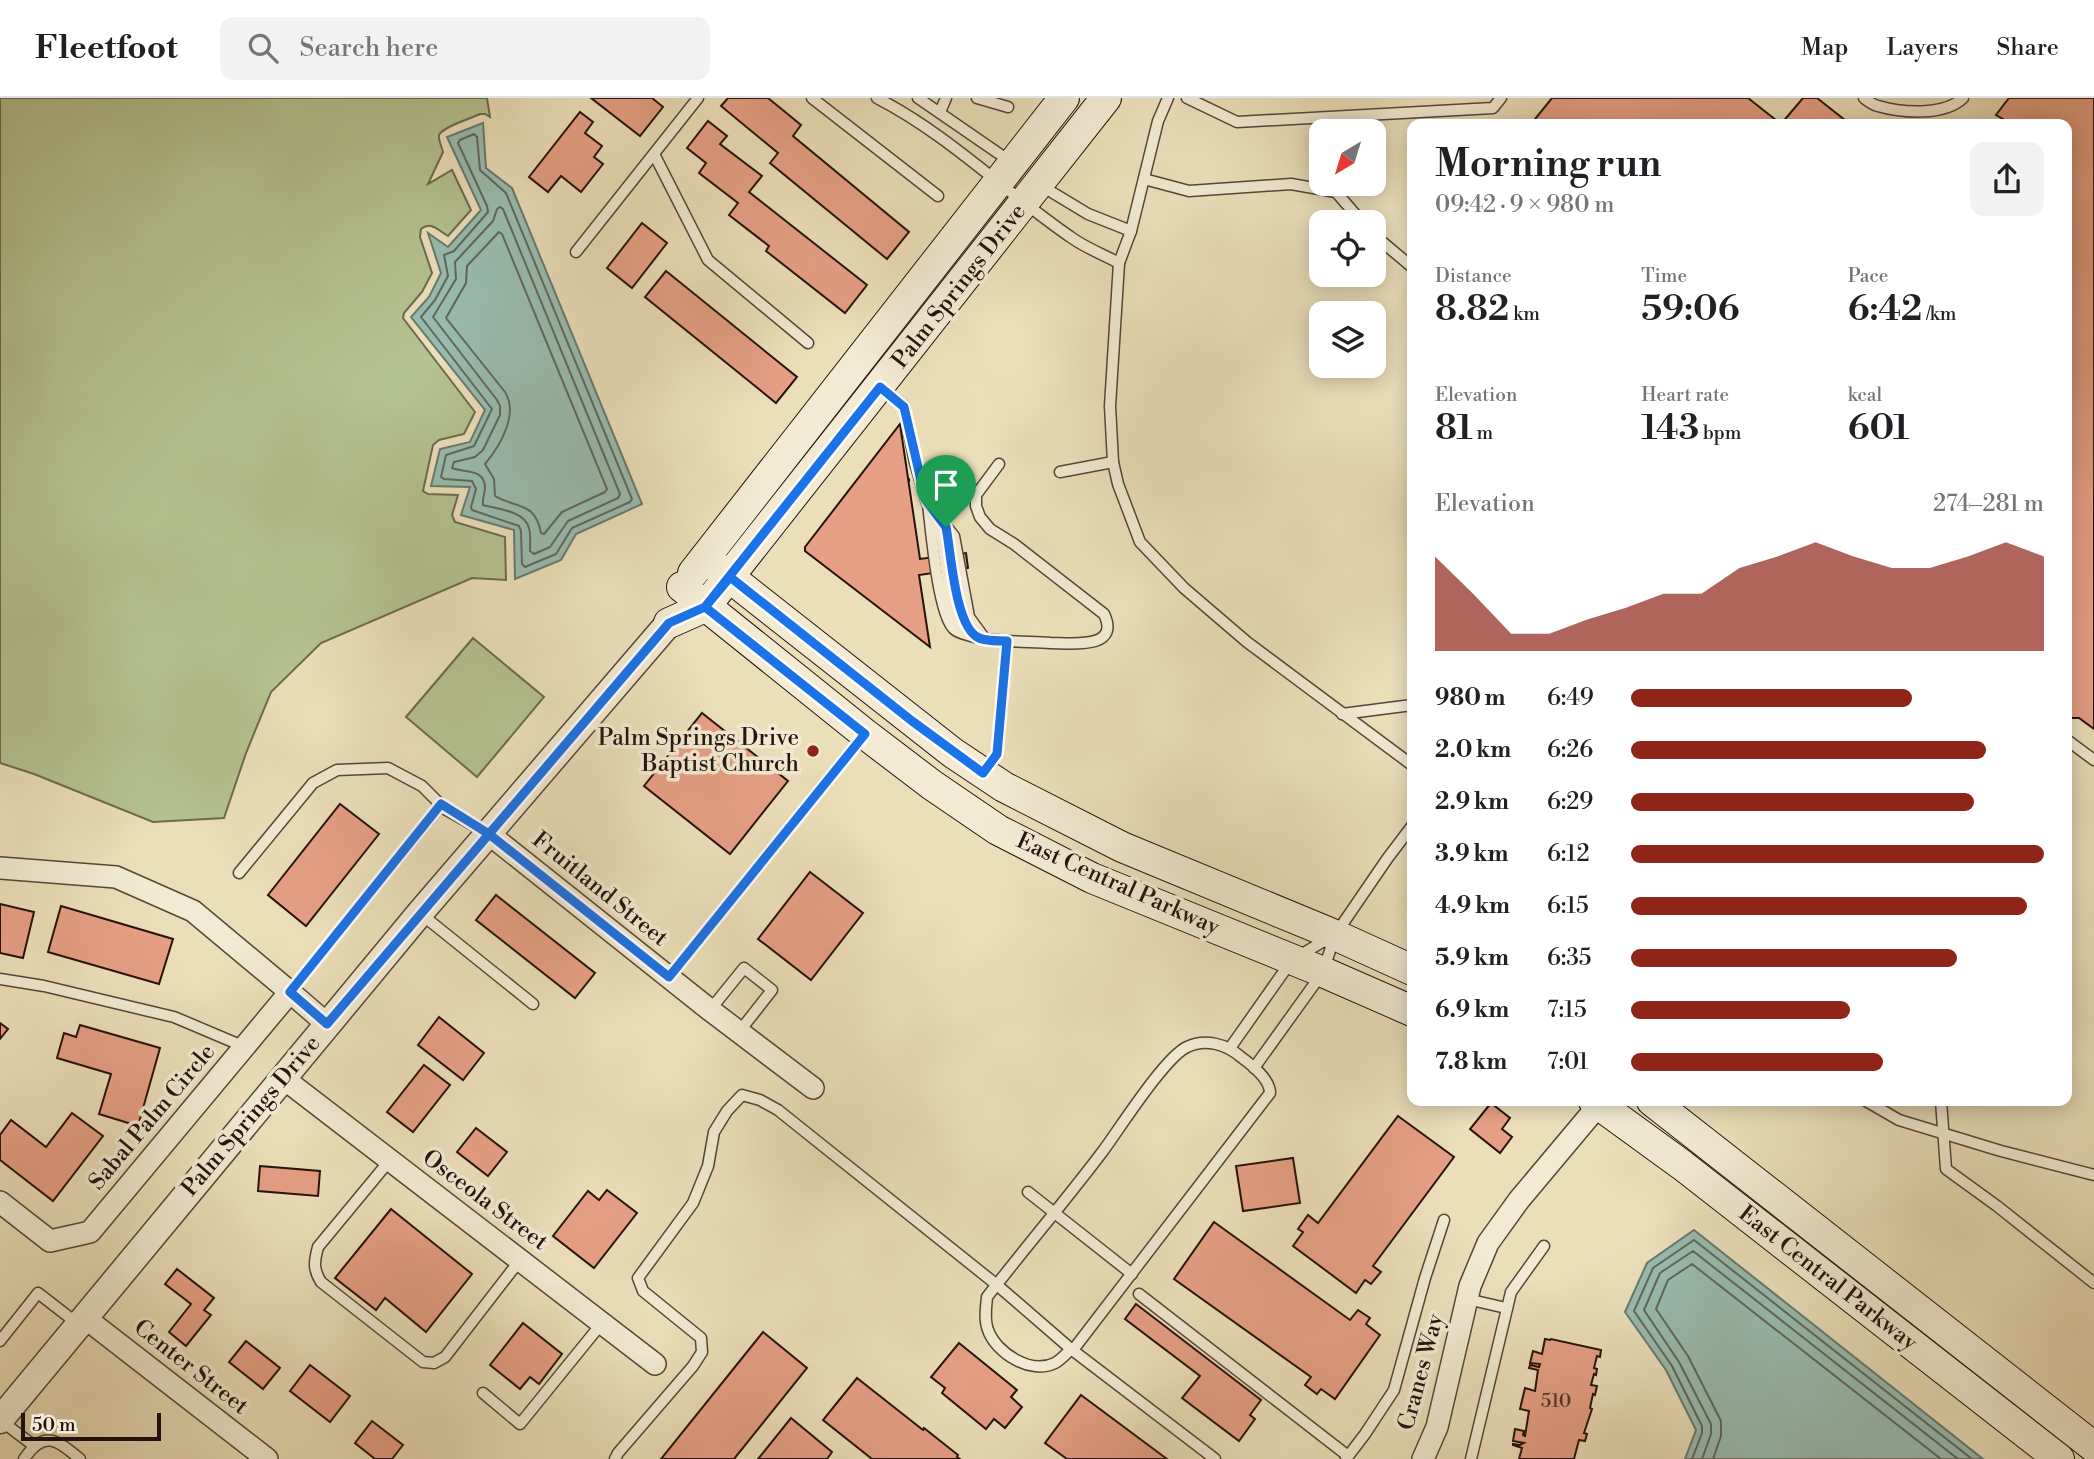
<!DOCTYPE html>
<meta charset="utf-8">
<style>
body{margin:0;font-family:"Libre Bodoni",serif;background:#f2f2f2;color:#202124;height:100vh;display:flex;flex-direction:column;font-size:26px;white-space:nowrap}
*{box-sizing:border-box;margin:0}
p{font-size:23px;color:#757577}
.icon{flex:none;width:38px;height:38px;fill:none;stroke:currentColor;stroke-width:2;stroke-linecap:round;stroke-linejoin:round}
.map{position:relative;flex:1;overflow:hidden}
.panel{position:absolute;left:1407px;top:21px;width:665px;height:987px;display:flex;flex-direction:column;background:#fff;border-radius:14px;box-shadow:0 4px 18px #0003}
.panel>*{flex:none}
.needle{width:46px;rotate:218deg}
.buttons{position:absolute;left:1309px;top:21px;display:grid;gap:14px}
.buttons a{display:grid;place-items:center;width:77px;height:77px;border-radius:14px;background:#fff;box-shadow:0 4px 18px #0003;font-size:35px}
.scale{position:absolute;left:21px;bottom:18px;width:140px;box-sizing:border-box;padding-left:7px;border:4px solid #25130b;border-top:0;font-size:19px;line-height:24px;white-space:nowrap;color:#25130b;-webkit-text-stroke:5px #f2ead2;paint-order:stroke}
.pin{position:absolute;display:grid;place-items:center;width:60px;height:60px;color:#fff;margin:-72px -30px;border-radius:50% 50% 50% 0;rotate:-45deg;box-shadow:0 0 7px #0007}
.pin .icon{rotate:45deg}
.round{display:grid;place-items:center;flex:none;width:74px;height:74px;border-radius:14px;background:#f2f2f2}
.overview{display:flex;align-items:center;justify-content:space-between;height:119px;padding:0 28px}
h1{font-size:38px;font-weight:600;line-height:52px}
.metrics{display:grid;grid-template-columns:repeat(3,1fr);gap:10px;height:119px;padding:7px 28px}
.metrics div{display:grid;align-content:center}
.metrics b{font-size:35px;font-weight:600}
.metrics small{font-size:19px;font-weight:400}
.metrics p{font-size:19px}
.chart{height:196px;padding:14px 28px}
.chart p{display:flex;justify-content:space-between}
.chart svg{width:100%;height:126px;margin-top:7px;fill:#8f2418;opacity:.7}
ul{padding:0 28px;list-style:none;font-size:23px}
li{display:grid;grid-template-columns:112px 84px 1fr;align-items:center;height:52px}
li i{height:18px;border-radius:9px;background:#8f2418}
header{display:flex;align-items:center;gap:42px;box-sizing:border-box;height:98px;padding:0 35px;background:#fff;border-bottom:2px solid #e0e0e0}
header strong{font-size:33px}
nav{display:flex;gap:38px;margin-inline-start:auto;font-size:24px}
.search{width:490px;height:63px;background:#f2f2f2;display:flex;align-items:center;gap:18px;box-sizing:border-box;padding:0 24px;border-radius:14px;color:#757577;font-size:26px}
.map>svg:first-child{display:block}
.green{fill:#b5c291;stroke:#6d6a4e;stroke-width:2}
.water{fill:#98bdb0;stroke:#6a796e;stroke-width:2}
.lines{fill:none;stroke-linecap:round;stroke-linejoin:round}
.shore{stroke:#5e685e;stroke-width:2}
.building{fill:#e69f85;stroke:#25130b;stroke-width:2}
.service-casing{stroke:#564637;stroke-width:13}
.minor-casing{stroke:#564637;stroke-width:24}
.tertiary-casing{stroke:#564637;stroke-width:29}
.secondary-casing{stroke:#25130b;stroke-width:32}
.path{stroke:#25130b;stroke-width:3.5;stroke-dasharray:2 3.5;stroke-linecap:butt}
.service{stroke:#f2ead2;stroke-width:10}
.minor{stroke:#f2ead2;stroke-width:21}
.tertiary{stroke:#f2ead2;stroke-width:26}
.secondary{stroke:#f2ead2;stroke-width:30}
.path-bridge{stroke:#25130b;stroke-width:3.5;stroke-dasharray:2 3.5;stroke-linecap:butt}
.route-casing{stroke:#fff;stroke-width:14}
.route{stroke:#1a73e8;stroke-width:9}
.poi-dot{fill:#8f2418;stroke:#f2ead2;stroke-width:2.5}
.labels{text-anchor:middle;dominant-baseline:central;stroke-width:7;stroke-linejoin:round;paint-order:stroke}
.number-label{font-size:19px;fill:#55362a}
.street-label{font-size:23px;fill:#25130b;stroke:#f2ead2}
.poi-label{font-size:23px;fill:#25130b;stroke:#f2ead2;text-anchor:end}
</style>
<header>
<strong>Fleetfoot</strong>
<div class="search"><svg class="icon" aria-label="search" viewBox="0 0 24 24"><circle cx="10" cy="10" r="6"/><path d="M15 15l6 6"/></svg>Search here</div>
<nav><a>Map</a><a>Layers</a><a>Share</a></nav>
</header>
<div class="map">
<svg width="2094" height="1361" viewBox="0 0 2094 1361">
<rect width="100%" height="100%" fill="#ebdfba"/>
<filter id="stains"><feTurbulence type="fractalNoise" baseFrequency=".00286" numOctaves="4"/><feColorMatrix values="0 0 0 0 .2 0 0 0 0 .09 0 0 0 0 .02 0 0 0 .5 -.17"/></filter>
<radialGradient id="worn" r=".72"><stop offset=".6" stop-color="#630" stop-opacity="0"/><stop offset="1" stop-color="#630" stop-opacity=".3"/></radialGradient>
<g class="green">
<path d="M0,0H487L490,19L485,16H480C472,20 442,29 439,37C438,42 442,49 443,54L428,86L452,72L471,112L448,138C438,132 431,123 421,131L420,139L432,175L422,194L404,215L403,220L475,314L464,336L439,342L433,347L423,393L428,396L458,397L452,417L455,424L505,439L506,482L472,480L321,545L271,594L246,655L224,720L153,724L34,676L0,665Z"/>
<path d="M473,540L544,599L477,679L406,619Z"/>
</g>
<g class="water">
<path d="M483,25L486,70L512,90L642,406L576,436L561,462L515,481L514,432L461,417L470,389L431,388L440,351L470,344L485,312L411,219L429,199L441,175L428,135L448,149L481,112L447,39Z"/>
<path d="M1694,1132L1983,1361H1685L1696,1332L1666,1272L1625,1214L1647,1165Z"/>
</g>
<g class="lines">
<g class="shore">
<path d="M474,36L477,39L480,72L506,95L632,401L630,404L572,430L556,456L525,469L522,466L521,433L519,428L472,412L471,409L476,391L472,383L444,381L441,379L446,357L474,348L492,311L421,219L435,202L448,178L444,157L454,153L488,114L487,108L458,45L460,42Z"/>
<path d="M500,109L503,111L620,396L618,400L568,423L550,449L534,456L530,453C530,446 531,437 529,430C525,413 497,411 483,407C482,401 485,396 485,389C484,370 464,375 452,370L454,364L475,359L483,352L500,317V308L497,302L433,219L456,181L455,164L493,123L497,111Z"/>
<path d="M499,134L502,136L607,391L605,394L562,414L544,436L541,435C535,403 517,411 495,398L494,381L485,366C500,348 519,316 505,294L446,220L466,185L467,168Z"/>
<path d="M1692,1361L1702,1335V1328L1672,1268L1634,1213L1653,1170L1694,1142L1972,1361"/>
<path d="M1702,1361L1711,1336V1326L1679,1264L1644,1212L1660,1175L1693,1153L1958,1361"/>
<path d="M1713,1361L1721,1338V1323L1688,1258L1656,1211L1668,1182L1692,1166L1941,1361"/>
</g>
</g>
<g class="building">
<path d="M591,0H652L663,9L640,38Z"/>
<path d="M728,0H768L801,27L793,38L909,134L887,161L770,65L778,55L721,8Z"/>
<path d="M1552,0H1748L1781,26L1803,0H1817L1850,26H1531Z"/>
<path d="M2009,0H2094V631L2079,620H2072L2067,616V26H1999L2003,21L1996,17Z"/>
<path d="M580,14L593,24L585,35L602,48L594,59L603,66L581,94L561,78L548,94L529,79Z"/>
<path d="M708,23L727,38L720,46L762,78L749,94L867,187L845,215L766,153L769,148L729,117L738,105L699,75L706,65L687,50Z"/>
<path d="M642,125L667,145L632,190L607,170Z"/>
<path d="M666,173L797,279L776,305L645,199Z"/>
<path d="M900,326L920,461L966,455L968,470L919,477L930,549L805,453V449Z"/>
<path d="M702,615L788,683L730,756L644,688Z"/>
<path d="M340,706L379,736L306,828L268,797Z"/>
<path d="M810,774L863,815L811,882L758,841Z"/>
<path d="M496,797L595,875L575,900L476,822Z"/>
<path d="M0,806L34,814L23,860L0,855Z"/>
<path d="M61,808L173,841L159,886L48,854Z"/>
<path d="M439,919L484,955L463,982L418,947Z"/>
<path d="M0,925L8,931L0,941Z"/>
<path d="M80,927L160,950L138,1028L99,1016L111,976L57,960L64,935L76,939Z"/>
<path d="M424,967L450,987L413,1034L387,1014Z"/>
<path d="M1491,1005L1510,1020L1502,1031L1512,1039L1500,1055L1470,1031Z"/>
<path d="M72,1015L103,1038L53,1103L0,1062V1037L11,1022L46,1049Z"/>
<path d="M1398,1018L1454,1059L1373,1168L1381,1174L1371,1186L1365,1182L1356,1195L1293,1148L1303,1134L1298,1131L1308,1117L1318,1125Z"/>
<path d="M476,1030L507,1054L488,1078L457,1054Z"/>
<path d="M1293,1060L1300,1105L1243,1113L1236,1068Z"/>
<path d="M260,1068L320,1073L318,1098L258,1093Z"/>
<path d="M607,1092L637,1115L594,1170L553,1138L588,1093L599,1102Z"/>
<path d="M391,1111L472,1176L426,1234L385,1200L376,1212L335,1180Z"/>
<path d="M1214,1124L1350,1222L1358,1212L1370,1220L1366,1226L1380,1237L1335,1301L1321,1291L1317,1296L1305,1287L1311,1279L1174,1181Z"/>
<path d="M177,1171L214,1200L204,1212L211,1217L186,1248L169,1234L191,1206L165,1186Z"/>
<path d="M1136,1206L1261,1302L1250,1317L1255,1321L1239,1343L1182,1300L1200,1278L1125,1221Z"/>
<path d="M523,1225L562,1256L539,1286L530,1279L520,1291L490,1267Z"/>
<path d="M763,1234L807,1270L734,1361H661Z"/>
<path d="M1545,1241L1550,1242L1551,1241L1601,1252L1600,1259L1597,1258L1594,1270L1597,1271L1596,1277L1594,1276L1591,1287L1597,1288L1595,1297L1593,1296L1590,1310L1592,1311L1584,1335L1587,1336L1585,1343L1579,1342L1574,1361H1519L1522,1350L1513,1347V1346L1520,1347L1524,1345L1513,1343L1515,1331L1524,1333L1523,1337L1525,1338L1529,1313L1520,1311L1525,1290L1535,1293L1538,1272L1529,1270L1530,1267L1539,1269L1540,1266L1530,1265L1533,1253L1542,1256Z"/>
<path d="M246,1243L280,1270L263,1291L229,1264Z"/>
<path d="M959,1245L1017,1292L1011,1299L1022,1309L1005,1330L994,1321L986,1331L942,1295L945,1290L931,1279Z"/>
<path d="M310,1267L350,1298L330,1324L290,1293Z"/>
<path d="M857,1280L923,1332L924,1330L958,1357L957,1359L960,1361H872L823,1322Z"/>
<path d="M1081,1297L1167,1361H1067L1045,1345Z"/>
<path d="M791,1320L832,1354L827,1361H758Z"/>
<path d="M372,1323L403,1347L392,1361H375L355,1345Z"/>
</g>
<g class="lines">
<g class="service-casing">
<g id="service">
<path d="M812,0L938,98"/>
<path d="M877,0C949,37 1006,95 1072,140C1086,150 1104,157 1119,165"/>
<path d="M918,0L1011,64"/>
<path d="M977,0L1008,9"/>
<path d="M1168,0L1158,23L1131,133L1119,165L1110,308L1113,364L1118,386L1140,444L1184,490L1247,544L1412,667"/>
<path d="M1187,0L1237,24L1493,10L1501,0"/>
<path d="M1864,0C1868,3 1873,7 1878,8C1902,15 1944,18 1963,0"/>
<path d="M940,14L946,0"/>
<path d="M654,56L708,162L808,245"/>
<path d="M1144,81L1189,93L1291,86L1336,94L1362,124"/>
<path d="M1040,87L1088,116L1131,133"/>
<path d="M1374,137L1412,169"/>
<path d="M576,154L698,0"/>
<path d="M880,289L904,308L915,365L927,405L954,438L969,519L985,541L1007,543"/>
<path d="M1060,374L1113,364"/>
<path d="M928,406C931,431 938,514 953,530C958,536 970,537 978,540"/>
<path d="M939,423L952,511L954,520L960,530"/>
<path d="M1342,616L1412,607"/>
<path d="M2067,642L2094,662"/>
<path d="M984,672L997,656L1007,543C1022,544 1037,544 1051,545C1071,545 1121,552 1104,516L1014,446L990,431L980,419L976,408V397L999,366"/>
<path d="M239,775L313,685L337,672L388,670L422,688L445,711L489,736"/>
<path d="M421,816L533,906"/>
<path d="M669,879L863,638"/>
<path d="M0,881L44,888L174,919L245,949"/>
<path d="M290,894L441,707"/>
<path d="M710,912L744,870L772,892L739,934"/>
<path d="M1230,950L1292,862L1329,840"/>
<path d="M1254,970L1323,874L1335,837L1387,761L1412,728"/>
<path d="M1866,1003L1899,1022L2001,1053L2094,1077"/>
<path d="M1941,1003L1946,1071L1997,1108L2094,1185"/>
<path d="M390,1062L318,1149C314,1164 313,1171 321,1184L423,1264L434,1265L445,1259L520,1162"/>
<path d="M1028,1094L1132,1176"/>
<path d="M1139,1196L1348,1358"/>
<path d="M1467,1201L1506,1210"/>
<path d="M0,1243L38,1195L78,1226"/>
<path d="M1071,1251C1066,1256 1061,1262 1055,1265C1031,1277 996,1255 988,1232C984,1222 986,1210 987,1199C1025,1150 1066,1102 1103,1053C1120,1030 1165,959 1187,949C1205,940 1226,946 1241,959C1252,967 1270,981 1270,995L1073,1252"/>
<path d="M483,1295L520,1326L602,1225"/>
<path d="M0,1322L33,1347"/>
<path d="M24,1361C44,1331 57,1342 80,1361"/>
<path d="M615,1361L618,1355L693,1268L702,1254L701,1240L643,1193L638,1180L693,1105L708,1068L714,1034L727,1013L742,997L760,1002L778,1012L997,1187L1071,1251L1215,1361"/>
<path d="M1346,1361L1365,1336L1394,1292L1425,1180L1444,1122"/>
<path d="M1471,1361L1511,1194L1544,1148"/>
</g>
</g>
<g class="minor-casing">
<g id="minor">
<path d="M489,736L710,912L813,990"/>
<path d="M0,770L116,779L193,813L290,894"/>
<path d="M283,980L655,1266"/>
<path d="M0,1104L50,1143L90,1134L290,894L327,926"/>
<path d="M84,1219L267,1361"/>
<path d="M1423,1361L1437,1329L1470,1188L1488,1145L1519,1102L1602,1003"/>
</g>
</g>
<g class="tertiary-casing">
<path id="tertiary" d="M0,1322L420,815L669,525"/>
</g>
<g class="secondary-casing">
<g id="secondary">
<path d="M705,460L953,655L1004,689L1122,749L1335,837L1412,872"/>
<path d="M693,475L1064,0"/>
<path d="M682,489L865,636L932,687L998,732L1092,780L1323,874L1412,913"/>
<path d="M669,525L705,509L1106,0"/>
<path d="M1594,1003L1682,1067L2059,1361"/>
<path d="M1652,1003L2094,1349"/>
</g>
</g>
<path class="path" d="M938,378L957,375L960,399"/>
<use href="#service" class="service"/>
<use href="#minor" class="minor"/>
<use href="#tertiary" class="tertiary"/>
<use href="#secondary" class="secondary"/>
<path class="path-bridge" d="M908,382L938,378"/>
</g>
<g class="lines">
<g class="route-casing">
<path id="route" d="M946,429L928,405L923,391L904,309L880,289L705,509L669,525L489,736L441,706L290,894L327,926L489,736L669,879L865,636L705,509L730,479L912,623L983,675L997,656L1007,543C998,543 986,543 979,540C955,530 951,454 946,429"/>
</g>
<use href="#route" class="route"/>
</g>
<circle class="poi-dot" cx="813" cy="653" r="7"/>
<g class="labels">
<g class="number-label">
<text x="1556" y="1303">510</text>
</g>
<g class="street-label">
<text transform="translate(959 188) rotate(-52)">Palm Springs Drive</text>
<text transform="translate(1118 786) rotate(24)">East Central Parkway</text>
<text transform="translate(600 791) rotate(39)">Fruitland Street</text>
<text transform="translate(251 1018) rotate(-50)">Palm Springs Drive</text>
<text transform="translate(152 1019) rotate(-50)">Sabal Palm Circle</text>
<text transform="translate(485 1102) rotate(37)">Osceola Street</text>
<text transform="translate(1828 1180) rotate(38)">East Central Parkway</text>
<text transform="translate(191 1269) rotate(38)">Center Street</text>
<text transform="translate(1421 1274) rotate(-75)">Cranes Way</text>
</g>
<g class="poi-label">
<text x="799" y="640">Palm Springs Drive<tspan x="799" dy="26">Baptist Church</tspan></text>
</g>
</g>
<rect width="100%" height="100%" filter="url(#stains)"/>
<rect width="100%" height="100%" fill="url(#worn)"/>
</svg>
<div class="buttons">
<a><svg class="needle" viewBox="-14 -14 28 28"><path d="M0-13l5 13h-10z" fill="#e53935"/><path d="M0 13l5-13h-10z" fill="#757577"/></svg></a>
<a><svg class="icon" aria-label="locate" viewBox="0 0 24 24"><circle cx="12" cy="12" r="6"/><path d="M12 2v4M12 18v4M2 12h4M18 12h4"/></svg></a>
<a><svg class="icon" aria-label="layers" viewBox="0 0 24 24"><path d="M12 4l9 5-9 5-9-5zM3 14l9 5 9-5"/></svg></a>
</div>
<div class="scale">50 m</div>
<div class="pin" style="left:946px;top:429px;background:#1e9e55"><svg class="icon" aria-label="arrive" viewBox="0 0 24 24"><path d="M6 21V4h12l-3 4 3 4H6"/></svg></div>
<section class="panel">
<div class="overview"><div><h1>Morning run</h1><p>09:42 · 9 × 980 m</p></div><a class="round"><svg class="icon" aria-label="share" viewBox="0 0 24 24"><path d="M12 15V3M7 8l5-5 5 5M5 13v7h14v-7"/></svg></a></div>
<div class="metrics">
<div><p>Distance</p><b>8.82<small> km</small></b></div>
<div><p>Time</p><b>59:06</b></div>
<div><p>Pace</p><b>6:42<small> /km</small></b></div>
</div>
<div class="metrics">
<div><p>Elevation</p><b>81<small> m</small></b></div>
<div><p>Heart rate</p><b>143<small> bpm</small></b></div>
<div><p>kcal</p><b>601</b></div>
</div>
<div class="chart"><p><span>Elevation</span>274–281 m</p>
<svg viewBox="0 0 160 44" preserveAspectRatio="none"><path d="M0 44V11L10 24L20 38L30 38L40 33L50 29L60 24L70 24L80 15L90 11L100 6L110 11L120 15L130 15L140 11L150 6L160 11V44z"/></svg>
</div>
<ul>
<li><b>980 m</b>6:49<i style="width:68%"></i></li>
<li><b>2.0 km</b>6:26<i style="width:86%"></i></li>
<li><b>2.9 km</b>6:29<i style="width:83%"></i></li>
<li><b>3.9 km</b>6:12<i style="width:100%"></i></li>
<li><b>4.9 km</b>6:15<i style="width:96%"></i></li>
<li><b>5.9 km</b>6:35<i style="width:79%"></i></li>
<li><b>6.9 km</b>7:15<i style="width:53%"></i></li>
<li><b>7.8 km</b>7:01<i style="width:61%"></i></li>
</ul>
</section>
</div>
